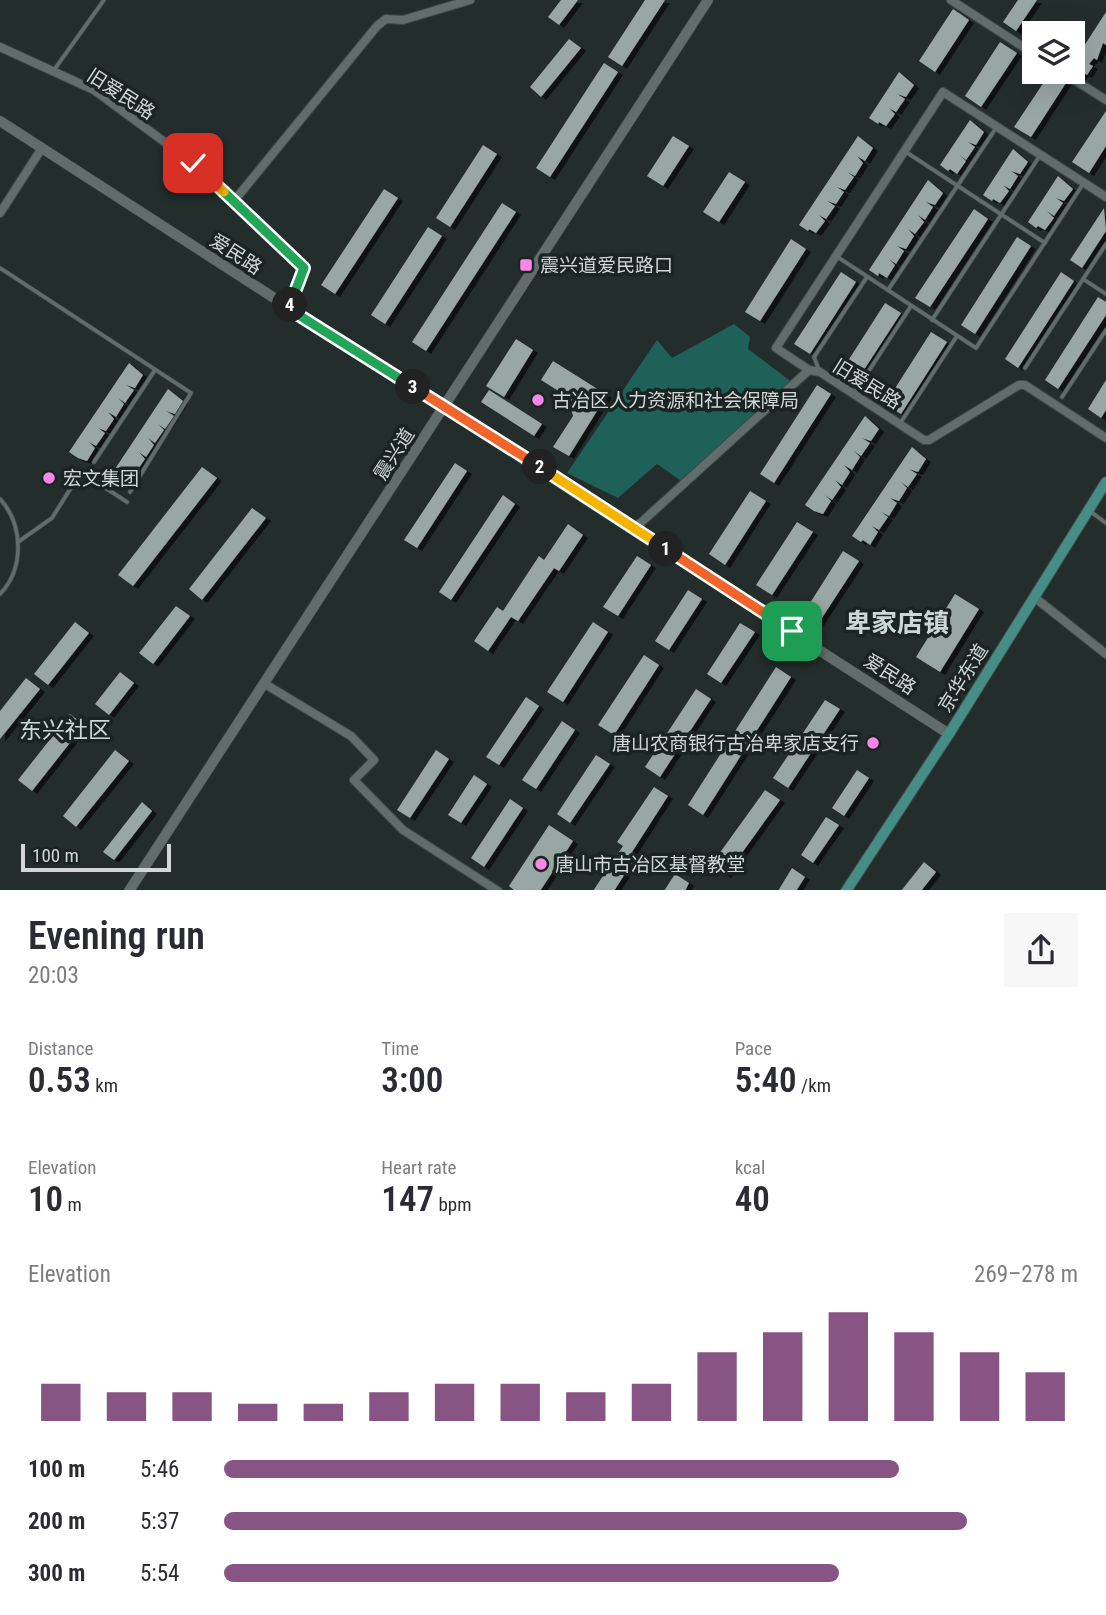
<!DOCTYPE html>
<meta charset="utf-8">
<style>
body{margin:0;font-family:"Roboto Condensed","Noto Sans SC",sans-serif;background:#f7f7f7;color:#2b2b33;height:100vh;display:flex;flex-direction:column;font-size:26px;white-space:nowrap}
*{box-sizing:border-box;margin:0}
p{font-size:23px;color:#7c7c81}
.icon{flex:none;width:38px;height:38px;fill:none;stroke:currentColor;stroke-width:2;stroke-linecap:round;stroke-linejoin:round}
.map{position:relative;height:890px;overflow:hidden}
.panel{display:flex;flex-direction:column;background:#fff;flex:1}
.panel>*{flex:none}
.buttons{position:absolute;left:1022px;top:21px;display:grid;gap:14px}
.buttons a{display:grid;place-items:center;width:63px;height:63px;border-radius:0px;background:#fff;box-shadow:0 7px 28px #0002;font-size:35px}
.scale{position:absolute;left:21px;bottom:18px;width:150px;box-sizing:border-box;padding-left:7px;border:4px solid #d0d7d6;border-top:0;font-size:19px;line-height:24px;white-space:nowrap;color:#d0d7d6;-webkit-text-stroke:5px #1a2523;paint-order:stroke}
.pin{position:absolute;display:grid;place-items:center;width:60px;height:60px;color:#fff;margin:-30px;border-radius:14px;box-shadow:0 4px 10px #0006}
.km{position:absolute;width:35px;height:35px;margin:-18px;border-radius:50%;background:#222;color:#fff;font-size:19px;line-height:35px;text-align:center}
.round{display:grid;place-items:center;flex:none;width:74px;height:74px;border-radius:0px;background:#f7f7f7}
.overview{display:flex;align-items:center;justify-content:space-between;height:119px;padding:0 28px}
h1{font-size:38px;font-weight:600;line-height:52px}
.figures{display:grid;grid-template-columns:repeat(3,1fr);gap:10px;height:119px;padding:7px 28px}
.figures div{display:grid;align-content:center}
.figures b{font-size:35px;font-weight:600}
.figures small{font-size:19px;font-weight:400}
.figures p{font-size:19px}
.chart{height:196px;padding:14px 28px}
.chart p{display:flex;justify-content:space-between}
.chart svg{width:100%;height:126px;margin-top:7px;stroke:#885484;stroke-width:6}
ul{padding:0 28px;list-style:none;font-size:23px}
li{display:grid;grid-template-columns:112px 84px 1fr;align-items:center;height:52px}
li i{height:18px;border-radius:9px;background:#885484}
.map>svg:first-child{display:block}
.green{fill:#1e6158}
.building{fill:#99a7a4;filter:url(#shadow)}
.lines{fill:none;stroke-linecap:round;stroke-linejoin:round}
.service-casing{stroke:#3f4947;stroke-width:5}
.minor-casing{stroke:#3f4947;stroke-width:10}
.tertiary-casing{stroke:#3f4947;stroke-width:11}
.secondary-casing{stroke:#3f4947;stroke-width:12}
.service{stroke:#606d6b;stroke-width:3.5}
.minor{stroke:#606d6b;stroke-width:8}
.tertiary{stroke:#606d6b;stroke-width:10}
.secondary{stroke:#468d86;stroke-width:10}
.split-1-casing{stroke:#fff;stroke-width:14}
.split-2-casing{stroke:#fff;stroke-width:14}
.split-3-casing{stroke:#fff;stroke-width:14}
.split-4-casing{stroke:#fff;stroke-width:14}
.split-5-casing{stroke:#fff;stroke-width:14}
.split-6-casing{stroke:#fff;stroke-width:14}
.split-1{stroke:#f0652b;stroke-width:9}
.split-2{stroke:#f5b400;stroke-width:9}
.split-3{stroke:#f0652b;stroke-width:9}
.split-4{stroke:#22a559;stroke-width:9}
.split-5{stroke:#22a559;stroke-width:9}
.split-6{stroke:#f5b400;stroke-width:9}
.poi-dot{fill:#fa87e7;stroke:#1a2523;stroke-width:2.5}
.labels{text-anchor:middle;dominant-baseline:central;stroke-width:7;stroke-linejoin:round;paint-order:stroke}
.street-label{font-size:19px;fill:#d0d7d6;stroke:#1a2523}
.poi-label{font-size:19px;fill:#d0d7d6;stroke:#1a2523;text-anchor:start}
.quarter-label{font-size:23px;fill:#cad9d6;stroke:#1a2523}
.district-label{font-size:26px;font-weight:bold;fill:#cad9d6;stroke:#1a2523}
</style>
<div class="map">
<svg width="1106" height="891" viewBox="0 0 1106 891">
<defs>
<filter id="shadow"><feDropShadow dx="5" dy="3" stdDeviation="0" flood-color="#0009"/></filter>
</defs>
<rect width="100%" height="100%" fill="#232e2c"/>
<path class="green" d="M734,324L750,337L748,349L793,383L684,483L657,464L618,498L567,473L657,340L672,358Z"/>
<g class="building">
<path d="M561,0H578L559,25L548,17Z"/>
<path d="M645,0H665L622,66L608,57Z"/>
<path d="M1018,0H1037L1016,31L1003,22Z"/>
<path d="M953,9L969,20L935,72L919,61Z"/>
<path d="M1106,12V45L1103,43L1097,60L1094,58L1089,64L1093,66L1087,75L1084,73L1081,77L1073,72V63Z"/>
<path d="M569,39L581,48L541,97L530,87Z"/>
<path d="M1000,42L1017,53L981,107L965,96Z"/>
<path d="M604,63L618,72L550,177L536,168Z"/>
<path d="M899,72L914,85L906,97L897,94L905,99L896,112L889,108L895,114L886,126L879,122L878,124L869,118Z"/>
<path d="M1050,73L1066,83L1031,137L1014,127Z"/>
<path d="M1106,111V146L1089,173L1072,162Z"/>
<path d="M970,120L984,132L976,145L968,142L975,147L966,160L959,155L966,161L957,174L950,169L948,171L940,165Z"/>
<path d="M673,136L689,146L663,186L647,176Z"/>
<path d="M858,136L873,148L865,161L857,156L863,163L855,176L847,172L854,177L845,190L837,187L844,192L836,204L827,201L835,206L826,219L819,215L825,221L816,233L809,229L808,231L799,225Z"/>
<path d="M483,145L497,154L450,227L436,218Z"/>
<path d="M1013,149L1028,162L1020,174L1011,171L1018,176L1010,189L1003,185L1009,191L1000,203L993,199L992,201L983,195Z"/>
<path d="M729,172L745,182L719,222L703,212Z"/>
<path d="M1058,176L1073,189L1064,201L1056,198L1063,203L1054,216L1047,211L1054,218L1045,230L1038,226L1036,228L1028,222Z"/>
<path d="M928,180L943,193L935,205L926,202L933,207L925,220L918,215L924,222L915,234L908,229L914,236L906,249L897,246L904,251L896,264L889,259L895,265L887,278L879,273L878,276L869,270Z"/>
<path d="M384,189L398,198L335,294L321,285Z"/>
<path d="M502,203L516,212L426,351L412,342Z"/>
<path d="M1104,208L1106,231L1082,268L1070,260Z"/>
<path d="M974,209L988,219L930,307L915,298Z"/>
<path d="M428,227L442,236L385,324L371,315Z"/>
<path d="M1017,237L1031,246L975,334L961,325Z"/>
<path d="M791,239L806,249L760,321L745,312Z"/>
<path d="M841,272L856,282L810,354L794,344Z"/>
<path d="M1061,272L1074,281L1018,368L1005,359Z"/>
<path d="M1098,297L1106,302V315L1058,389L1045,380Z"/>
<path d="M885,303L901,313L854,385L839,375Z"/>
<path d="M931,332L947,342L901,414L885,404Z"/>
<path d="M516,339L533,350L504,397L486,386Z"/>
<path d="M553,361L607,395L569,456L553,447L573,416L568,397L541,380Z"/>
<path d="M129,363L143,375L135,388L126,385L134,390L125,403L118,398L124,404L116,417L108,412L114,419L106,431L98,428L105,433L96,446L89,442L95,448L87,461L78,458L69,452Z"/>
<path d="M1106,380V410L1101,418L1088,409Z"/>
<path d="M817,385L831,394L774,483L760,474Z"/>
<path d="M168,389L183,401L175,414L166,411L174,416L165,429L158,424L164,430L155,443L148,438L154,445L146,457L139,452L145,459L136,472L129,468L135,474L127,487L118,484L109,478Z"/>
<path d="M489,390L542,424L534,436L481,402Z"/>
<path d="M865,416L879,429L871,441L862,438L870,443L861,456L854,451L860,457L852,470L844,465L850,472L842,485L835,480L841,487L832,500L825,495L831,501L823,514L814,511L805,505Z"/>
<path d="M912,447L926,459L918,472L909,469L917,474L908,487L901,482L907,488L899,501L890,498L897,503L889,516L881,512L888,517L879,530L872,526L878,532L870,545L863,540L861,542L852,536Z"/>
<path d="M455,463L467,471L417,548L404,540Z"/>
<path d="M202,467L217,478L133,586L118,575Z"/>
<path d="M750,491L766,501L725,565L709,554Z"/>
<path d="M503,495L515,504L451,600L439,592Z"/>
<path d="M252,508L266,518L202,600L189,589Z"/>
<path d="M797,522L813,532L772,595L756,585Z"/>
<path d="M568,524L583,535L559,571L554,568L518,621L511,617L488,651L474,641L497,607L503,611L539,556L544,560Z"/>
<path d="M843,551L859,561L818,624L803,614Z"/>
<path d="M637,556L651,565L618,616L603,607Z"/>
<path d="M688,590L702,599L669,650L655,641Z"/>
<path d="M955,594L979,609L940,672L916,657Z"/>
<path d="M176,606L190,616L153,664L139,653Z"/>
<path d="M75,622L89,633L48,685L34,674Z"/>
<path d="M593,622L608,632L563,702L547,692Z"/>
<path d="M740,623L755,632L721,683L707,674Z"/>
<path d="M644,655L659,665L614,735L598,725Z"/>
<path d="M776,667L791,677L703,815L688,805Z"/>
<path d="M120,672L134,683L109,715L95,704Z"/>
<path d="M26,678L40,689L0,739V711Z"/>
<path d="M696,689L711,699L660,777L645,767Z"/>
<path d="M526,697L539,706L499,765L486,757Z"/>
<path d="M825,700L840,709L788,788L773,778Z"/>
<path d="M70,714L84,725L32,791L18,780Z"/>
<path d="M562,721L575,730L536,789L522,780Z"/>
<path d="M115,750L129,761L76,827L63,816Z"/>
<path d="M436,750L449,759L410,818L397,810Z"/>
<path d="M596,755L610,764L570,823L557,814Z"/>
<path d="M857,770L869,778L844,816L832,808Z"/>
<path d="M474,775L487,784L461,823L448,815Z"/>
<path d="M654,787L668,796L632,852L637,855L614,891H593L623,846L617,842Z"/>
<path d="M765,790L780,800L726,875L711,865Z"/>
<path d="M510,799L523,808L484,867L471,858Z"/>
<path d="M142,802L152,811L114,860L103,852Z"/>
<path d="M826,817L839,825L813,863L801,855Z"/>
<path d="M549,825L573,841L540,891H515L509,886Z"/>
<path d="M924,862L936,872L921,891H901Z"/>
<path d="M792,868L805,877L796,891H778Z"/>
<path d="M675,874L689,883L685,891H664Z"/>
</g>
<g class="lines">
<g class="service-casing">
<g id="service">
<path d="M54,70L104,0"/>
<path d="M906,152L1045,243"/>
<path d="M836,256L976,348L1083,184"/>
<path d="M0,268L191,393L130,492"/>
<path d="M1083,279L1106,294"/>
<path d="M888,290L996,128"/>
<path d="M932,320L1039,157"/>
<path d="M1025,368L1106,244"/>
<path d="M819,370L814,357L867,277"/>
<path d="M855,392L911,306"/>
<path d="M1062,397L1106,330"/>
<path d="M901,422L957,336"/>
<path d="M94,462L155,370"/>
<path d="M0,499C24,525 24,569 0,594"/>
<path d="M1091,512L1106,523"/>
<path d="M18,542L52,518L81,472L127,502"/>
</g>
</g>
<g class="minor-casing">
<g id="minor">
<path d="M951,0L1034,54"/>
<path d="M0,47L94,90L193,163L304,268L289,309"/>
<path d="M1062,72L1106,100"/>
<path d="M234,201L377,26L386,19L403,20L470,0"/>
<path d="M0,213L42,148"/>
<path d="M809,370L776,348L943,92L1106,197"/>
<path d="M635,528L809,370L820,372L924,440H929L1019,385H1025L1106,438"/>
<path d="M1034,597L1106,654"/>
<path d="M265,684L351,736L374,760L354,780L403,830L498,891"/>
</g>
</g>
<g class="tertiary-casing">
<g id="tertiary">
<path d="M0,121L949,734"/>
<path d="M129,891L708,0"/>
</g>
</g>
<g class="secondary-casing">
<path id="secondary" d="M846,891L949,734L1106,482"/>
</g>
<use href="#service" class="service"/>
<use href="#minor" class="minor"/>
<use href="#tertiary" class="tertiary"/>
<use href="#secondary" class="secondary"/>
</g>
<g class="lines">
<g class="split-1-casing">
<path id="split-1" d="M666,549L792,631"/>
</g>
<g class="split-2-casing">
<path id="split-2" d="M540,467L666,549"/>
</g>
<g class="split-3-casing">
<path id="split-3" d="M413,387L540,467"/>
</g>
<g class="split-4-casing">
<path id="split-4" d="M290,305L289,309L413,387"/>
</g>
<g class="split-5-casing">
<path id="split-5" d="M224,192L304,268L290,305"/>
</g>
<g class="split-6-casing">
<path id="split-6" d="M193,163L224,192"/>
</g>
<use href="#split-1" class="split-1"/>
<use href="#split-2" class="split-2"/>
<use href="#split-3" class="split-3"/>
<use href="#split-4" class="split-4"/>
<use href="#split-5" class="split-5"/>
<use href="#split-6" class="split-6"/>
</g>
<g class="poi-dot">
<rect x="519" y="258" width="14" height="14" rx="3.5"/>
<circle cx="538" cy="400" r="7"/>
<circle cx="49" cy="478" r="7"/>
<circle cx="873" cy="743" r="7"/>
<circle cx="541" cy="864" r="7"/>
</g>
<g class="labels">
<g class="street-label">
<text transform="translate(121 94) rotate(33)">旧爱民路</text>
<text transform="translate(236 254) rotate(33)">爱民路</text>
<text transform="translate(867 384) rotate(32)">旧爱民路</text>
<text transform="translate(394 454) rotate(-57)">震兴道</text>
<text transform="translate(890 674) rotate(33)">爱民路</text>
<text transform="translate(963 678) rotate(-58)">京华东道</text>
</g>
<g class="poi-label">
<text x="540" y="265">震兴道爱民路口</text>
<text x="552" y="400">古冶区人力资源和社会保障局</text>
<text x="63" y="478">宏文集团</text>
<text x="859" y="743" text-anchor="end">唐山农商银行古冶卑家店支行</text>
<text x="555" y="864">唐山市古冶区基督教堂</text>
</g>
<g class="quarter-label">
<text x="65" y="730">东兴社区</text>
</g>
<g class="district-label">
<text x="897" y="623">卑家店镇</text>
</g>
</g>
</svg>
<div class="buttons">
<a><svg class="icon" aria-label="layers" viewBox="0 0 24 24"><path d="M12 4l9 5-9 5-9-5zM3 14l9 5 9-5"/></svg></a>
</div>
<div class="scale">100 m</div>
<div class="pin" style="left:792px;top:631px;background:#1e9e55"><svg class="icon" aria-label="arrive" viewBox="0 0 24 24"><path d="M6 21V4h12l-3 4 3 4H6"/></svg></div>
<div class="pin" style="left:193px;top:163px;background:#d93025"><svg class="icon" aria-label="check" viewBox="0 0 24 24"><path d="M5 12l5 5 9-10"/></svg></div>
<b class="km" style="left:666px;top:549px">1</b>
<b class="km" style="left:540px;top:467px">2</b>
<b class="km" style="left:413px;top:387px">3</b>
<b class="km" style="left:290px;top:305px">4</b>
</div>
<section class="panel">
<div class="overview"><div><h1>Evening run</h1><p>20:03</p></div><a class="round"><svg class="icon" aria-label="share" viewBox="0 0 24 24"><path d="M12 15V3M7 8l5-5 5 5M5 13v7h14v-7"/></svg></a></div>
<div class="figures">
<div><p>Distance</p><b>0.53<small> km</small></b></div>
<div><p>Time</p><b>3:00</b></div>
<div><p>Pace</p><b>5:40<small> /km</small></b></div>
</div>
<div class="figures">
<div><p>Elevation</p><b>10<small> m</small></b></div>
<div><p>Heart rate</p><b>147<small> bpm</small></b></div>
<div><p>kcal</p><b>40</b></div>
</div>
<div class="chart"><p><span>Elevation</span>269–278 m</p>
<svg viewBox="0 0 160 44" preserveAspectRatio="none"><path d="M5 44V31M15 44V34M25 44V34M35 44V38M45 44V38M55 44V34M65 44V31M75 44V31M85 44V34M95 44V31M105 44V20M115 44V13M125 44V6M135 44V13M145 44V20M155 44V27"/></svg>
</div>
<ul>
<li><b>100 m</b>5:46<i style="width:79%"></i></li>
<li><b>200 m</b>5:37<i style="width:87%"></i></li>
<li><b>300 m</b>5:54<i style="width:72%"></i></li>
</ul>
</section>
